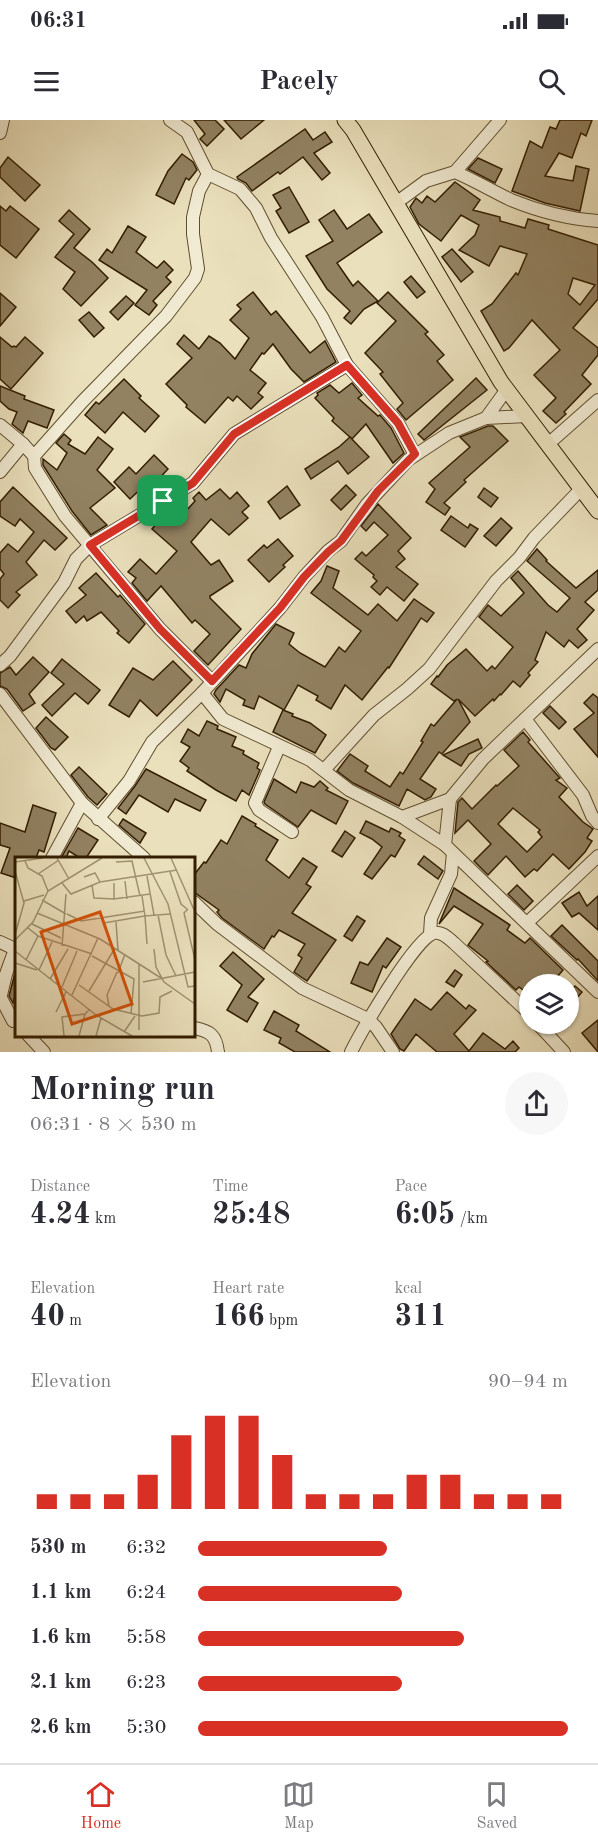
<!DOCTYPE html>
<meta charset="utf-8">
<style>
body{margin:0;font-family:"Old Standard TT",serif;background:#f7f7f7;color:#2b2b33;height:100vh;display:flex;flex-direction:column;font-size:22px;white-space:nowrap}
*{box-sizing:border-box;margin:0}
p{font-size:20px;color:#7c7c81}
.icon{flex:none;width:33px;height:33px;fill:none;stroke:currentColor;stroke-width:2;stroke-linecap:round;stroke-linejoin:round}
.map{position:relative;height:932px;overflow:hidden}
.panel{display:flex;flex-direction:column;background:#fff;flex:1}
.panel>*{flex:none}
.fabs{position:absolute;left:519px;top:854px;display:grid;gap:12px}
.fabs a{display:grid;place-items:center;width:60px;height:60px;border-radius:50%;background:#fff;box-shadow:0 2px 4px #0004;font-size:30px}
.pin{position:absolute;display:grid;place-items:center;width:51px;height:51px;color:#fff;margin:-26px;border-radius:12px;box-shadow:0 3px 9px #0006}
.round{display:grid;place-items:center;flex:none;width:63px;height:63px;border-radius:32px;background:#f7f7f7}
.head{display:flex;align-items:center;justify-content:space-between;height:102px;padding:0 30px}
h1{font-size:33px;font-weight:800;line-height:45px}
.stats{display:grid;grid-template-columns:repeat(3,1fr);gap:9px;height:102px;padding:6px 30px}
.stats div{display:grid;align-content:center}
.stats b{font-size:30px;font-weight:800}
.stats small{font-size:16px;font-weight:400}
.stats p{font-size:16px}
.chart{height:168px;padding:12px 30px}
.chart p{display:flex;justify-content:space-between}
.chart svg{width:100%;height:108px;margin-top:6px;stroke:#d93025;stroke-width:6}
ul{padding:0 30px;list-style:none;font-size:20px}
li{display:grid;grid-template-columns:96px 72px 1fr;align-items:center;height:45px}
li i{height:15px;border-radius:8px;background:#d93025}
.status{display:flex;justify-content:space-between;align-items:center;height:42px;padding:0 30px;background:#fff;direction:ltr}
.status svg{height:16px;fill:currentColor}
header{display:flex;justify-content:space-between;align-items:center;height:78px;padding:0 30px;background:#fff;font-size:27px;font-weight:800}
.tabs{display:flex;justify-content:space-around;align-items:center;height:84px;border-top:2px solid #e1e1e2;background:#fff;font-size:16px;color:#7c7c81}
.tabs a{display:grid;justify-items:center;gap:3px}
.tabs .selected{color:#d93025}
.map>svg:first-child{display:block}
.building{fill:#928262;stroke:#321d00;stroke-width:1.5;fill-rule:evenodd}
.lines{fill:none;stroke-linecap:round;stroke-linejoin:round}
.minor-casing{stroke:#604e2f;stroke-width:14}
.major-casing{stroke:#321d00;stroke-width:17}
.minor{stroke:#f1ebd3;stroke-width:12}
.major{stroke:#eae0bc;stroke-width:15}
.route-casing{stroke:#fff;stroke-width:12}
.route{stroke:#d93025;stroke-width:8}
.inset-road{fill:none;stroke:#a09271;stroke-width:1.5}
.view{fill:#d6530b;fill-opacity:0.15;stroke:#d6530b;stroke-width:3}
.inset-edge{fill:none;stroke:#321d00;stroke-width:3}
</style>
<div class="status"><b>06:31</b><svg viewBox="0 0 49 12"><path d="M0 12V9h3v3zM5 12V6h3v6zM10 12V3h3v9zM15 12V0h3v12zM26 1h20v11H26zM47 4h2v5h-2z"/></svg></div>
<header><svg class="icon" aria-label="menu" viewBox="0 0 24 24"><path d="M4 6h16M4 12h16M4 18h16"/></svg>Pacely<svg class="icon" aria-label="search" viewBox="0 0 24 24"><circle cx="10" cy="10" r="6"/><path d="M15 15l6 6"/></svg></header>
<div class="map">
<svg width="598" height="932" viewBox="0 0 598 932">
<rect width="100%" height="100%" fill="#eae0bc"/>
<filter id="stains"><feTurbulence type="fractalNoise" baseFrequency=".00333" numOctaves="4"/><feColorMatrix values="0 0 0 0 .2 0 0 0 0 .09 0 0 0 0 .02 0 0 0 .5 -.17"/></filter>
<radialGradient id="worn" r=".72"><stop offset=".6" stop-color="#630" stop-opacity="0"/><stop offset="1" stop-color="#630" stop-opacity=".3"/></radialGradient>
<g class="building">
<path d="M194,0H215L224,9L207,26L200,19L205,14Z"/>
<path d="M224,0H264L241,19Z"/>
<path d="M560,0H592L586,16L581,13L572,38L559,33L545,56L573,61L576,46L589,49L580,91L545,83L512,71L530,21L542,28L550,7L556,9Z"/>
<path d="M305,9L313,20L325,12L332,22L314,33L330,53L322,60L303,37L280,54L278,52L252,71L246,63L238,59L237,57Z"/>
<path d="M182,34L193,42L197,50L189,60L186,58L174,84L156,75L168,51Z"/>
<path d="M8,37L40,65L25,81L0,57V48Z"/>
<path d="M478,38L502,49L495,63L468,49Z"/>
<path d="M455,62L480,80L473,90L500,97V101L525,108L528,99L549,105L548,109L598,125V179L573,208L598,228V235L582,255L591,264L564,292L566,294L556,303L543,291L556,278L534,255L560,230L532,200L509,228L504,231L481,191L492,184L516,153L518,155L527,134L500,126L489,146L459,130L475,115L479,105L461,95L441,121L419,104L410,87L416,78L422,83L427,76L435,82ZM573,158L595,165L580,185L568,174Z"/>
<path d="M289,67L309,102L289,113L276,91L281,88L273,75Z"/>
<path d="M0,86L6,91L10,86L39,109L16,138L0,125Z"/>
<path d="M69,90L90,109L74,128L92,142L108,158L81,186L63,169L75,152L55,137L74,114L59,101Z"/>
<path d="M334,90L347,109L369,94L382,112L337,143L353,166L358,161L378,181L364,189L351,204L344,198L350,191L327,169L306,136L333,121L319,100Z"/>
<path d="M128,106L146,117L136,132L157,148L164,141L173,150L166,157L171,162L153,181L157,185L149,195L135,185L147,170L99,140L107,129L112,133Z"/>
<path d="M452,129L473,152L461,162L442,137Z"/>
<path d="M411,156L425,172L417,178L404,162Z"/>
<path d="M253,172L271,195L276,191L310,233L325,221L336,242L304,262L291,249L273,224L264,234L262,233L250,250L266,263L258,273L263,277L251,289L237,276L233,281L228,277L205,303L186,287L187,285L166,264L192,238L177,224L184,215L199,229L209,216L220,223L235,239L249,218L230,200L241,189L237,185Z"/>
<path d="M388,172L428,212L425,214L444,235L437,241L453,260L406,300L397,289L403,283L380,254L383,252L365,233L396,201L377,183Z"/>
<path d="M0,173L16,187L0,206Z"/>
<path d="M126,176L134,183L118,200L110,192Z"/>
<path d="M89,192L104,208L94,217L79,200Z"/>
<path d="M0,217L12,227L14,226L16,227L25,217L43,233L11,269L0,259Z"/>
<path d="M476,258L487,270L424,320L418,314Z"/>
<path d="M124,259L141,276L139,278L159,296L145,312L123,292L105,313L85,295L96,282L99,284Z"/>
<path d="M352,263L362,275L358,278L378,296L380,295L391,308L404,333L393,343L366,304L352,319L332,301L334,298L315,278L318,275L317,273L330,265L339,273Z"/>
<path d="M0,266L25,276L24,279L54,290L47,308L28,301L23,313L12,304L17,292L9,289L0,281Z"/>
<path d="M488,306H493L508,321L464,360L466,362L444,383L450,388L445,395L426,382L435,369L429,363L470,327L460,317Z"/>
<path d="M64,314L71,320L68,324L85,334L98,317L113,329L97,350L115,368L90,388L107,405L91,415L72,391L43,345V339L57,350L67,333L56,323Z"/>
<path d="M350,317L369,337L348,354L338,341L311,359L305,349L339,327Z"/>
<path d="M154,335L168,349L154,364L150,360L130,379L114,362L129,347L136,354Z"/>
<path d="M346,365L356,375L341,390L331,380Z"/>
<path d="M287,366L300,385L280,399L268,382Z"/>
<path d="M13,367L67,418L55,430L44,420L26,442L37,455L16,472L20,475L8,488L0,480V459L4,454L0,449V433L8,424L18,432L34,412L20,399L15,406L0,396V382Z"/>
<path d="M484,368L498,378L491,387L478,377Z"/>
<path d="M220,369L230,379L237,372L249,386L242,392L248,398L229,415L211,399L191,422L211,445L219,440L233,461L210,476V478L241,509L208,545L194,531L210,514L195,500L192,503L161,466L147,481L132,463L136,458L128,452L140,439L156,454L177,431L152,409L167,391L178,400L195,381L193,378L199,372L206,380Z"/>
<path d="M378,384L411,418L398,431L405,439L396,447L418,464L404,481L387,467L380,475L371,467L377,461L373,457L374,455L355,439L362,432L366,436L388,415L374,402L366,411L361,406Z"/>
<path d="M451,396L468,408L470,404L478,409L465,427L441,410Z"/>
<path d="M501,398L512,408L496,426L484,416Z"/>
<path d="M278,419L293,436L283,445L285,447L269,462L248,440L264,425L267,428Z"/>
<path d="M537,429L547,440L546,441L576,468L598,450V470L585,482L594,490L577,509L587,520L578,528L569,520L564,527L546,512L535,540L538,542L528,553L530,555L520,567L513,561L501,575L500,574L494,581L493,579L475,596L458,579L470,602L442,634L439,632L420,659L436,669L431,677L425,680L407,669L399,686L353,663L337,651L350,634L368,646L365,651L390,667L400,652L403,654L423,622L421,621L431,604L434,606L457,579L454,581L431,564L437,556L438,557L447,545L466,529L487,551L492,546L495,549L513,527L479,497L488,485L501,496L524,473L511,458L518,451L548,485L557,492L570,478L527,441Z"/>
<path d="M327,446L339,451L333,468L368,495L378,484L397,501L414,479L434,493L427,502L421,498L389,548L388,547L362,580L345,565L331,589L316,580L318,576L298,565L284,590L259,576L254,589L243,585L245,580L226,569L220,582L214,574L216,570L239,545L246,548L252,534L276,504L294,513L289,524L300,533L325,547L339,527L345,532L361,511L311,473L321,461Z"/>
<path d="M96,453L118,477L120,475L145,504L129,523L117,513L119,511L101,492L87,501L84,496L76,503L66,491L86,475L79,468Z"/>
<path d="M33,537L49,552L29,574L35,583L23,591L7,569L0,566V553L10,547L16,555Z"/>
<path d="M62,539L100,570L88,584L75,573L52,596L42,585L64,564L51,553Z"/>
<path d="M173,541L192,560L157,596L140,580L129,597L109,585L133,548L153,560Z"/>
<path d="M593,574L598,578V637L574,609L594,593L584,583Z"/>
<path d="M550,586L566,602L559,609L543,593Z"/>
<path d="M283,590L293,594L292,596L310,603L326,615L315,633L273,612Z"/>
<path d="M46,597L68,617L55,630L51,628L36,608Z"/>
<path d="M207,601L218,606L217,609L236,617L232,626L244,631L243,634L259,643L257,648L260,650L249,675L242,670L236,681L216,670L187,651L189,648L180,641L190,627L181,622L188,609L199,616Z"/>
<path d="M523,612L530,620L528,622L560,658L556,660L567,668L559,677L583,702L593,709L587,718L592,721L585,732L569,749L553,734L537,751L534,749L525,757L506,736L488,755L474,741L491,724L468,700L455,713L458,682L462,678L472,689L496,665L497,666L519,646L504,630ZM513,688L540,710L538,712L542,717L527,732L498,704Z"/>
<path d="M478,619L482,628L469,634L461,646L443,635Z"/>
<path d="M79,647L107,674L97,685L88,677L71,655Z"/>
<path d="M146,649L206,680L200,691L175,679L168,692L139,675L126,694L118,688L135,666Z"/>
<path d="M274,659L296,673L301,662L314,667L320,661L328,668L326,670L348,681L336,704L311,690L298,707L265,684L264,682Z"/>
<path d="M33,685L56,693L44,732L39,730L36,738H16V758L1,753L10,728L0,725V703L25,712Z"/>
<path d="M242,696L256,704L255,706L278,720L266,740L289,758L303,738L317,747L306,764L311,767L292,793L336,820L307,861L294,852L302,838L298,835L305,824L279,810L274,817L272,816L264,829L222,798L217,792L219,790L194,772V755L204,742L206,743L221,720L227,724Z"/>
<path d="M123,699L146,713L140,723L119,705Z"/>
<path d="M366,701L389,712L391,708L401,713L399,716L405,720L395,737L391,735L372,759L364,754L382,727L372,719L360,713Z"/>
<path d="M78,708L98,720L86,738H80L69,731L66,738H61Z"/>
<path d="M345,711L355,718L342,737L332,731Z"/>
<path d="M424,736L443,751L438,759L418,744Z"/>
<path d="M517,765L533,781L524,790L508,774Z"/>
<path d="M454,768L510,805L507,810L525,823L530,818L563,850L551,864H530V875L519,867L516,870L486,842L488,841L468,825L483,804L454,786L439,804Z"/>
<path d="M579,772L587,786L598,776V810L579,793L572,797L562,783Z"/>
<path d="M357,796L365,801L352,821L344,816Z"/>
<path d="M562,805L598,841V861L578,839L577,840L551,816Z"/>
<path d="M387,818L401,827L386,848L383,846L372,872L351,863L360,842L368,845Z"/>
<path d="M233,832L264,859L248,877L258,883L247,902L227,890L242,865L220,846Z"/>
<path d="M16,849V872L13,883L9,876Z"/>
<path d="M455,850L462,855L454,867L446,862Z"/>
<path d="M575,866L582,872L568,888V873Z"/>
<path d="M447,872L466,889L469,885L476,890L454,914L469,931L483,913L505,929L513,921L519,928L515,932H437L416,914L404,931L400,929L391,914L415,879L431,890Z"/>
<path d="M274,891L299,905L296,911L330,932H295L279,923L281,918L264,910Z"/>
<path d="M598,900V932L582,913Z"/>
</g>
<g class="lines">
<g class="minor-casing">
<g id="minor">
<path d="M170,0L187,12L208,54L240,69L256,88L271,118L322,197L347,245L398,303L415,335"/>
<path d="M0,13L3,0"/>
<path d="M455,52L500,0"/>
<path d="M396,83L426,61L455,52C474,60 492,71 511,80C538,91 569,99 598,101"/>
<path d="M486,298L507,269"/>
<path d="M0,305L23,324L34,336L35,348L65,396L160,509L212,561"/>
<path d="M547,325L598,280"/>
<path d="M34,336L82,282L166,196L195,158L198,149L193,114V97L199,71L208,54"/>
<path d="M0,352L23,324"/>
<path d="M0,545L10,536L64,463L76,439L90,425L193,363L234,314L347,245"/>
<path d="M202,573L223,599L310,640L349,670L402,697L445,725L598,872"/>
<path d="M0,574L82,683L144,738"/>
<path d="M525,599L583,675L592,696L598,703"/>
<path d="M279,627L255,683L259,690L292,712"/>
<path d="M324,650L374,595L407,569L429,549L496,461L519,438L534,418L581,369"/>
<path d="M402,697L450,679L483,639L598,529"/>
<path d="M98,699L129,661L152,622L202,573L280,488L304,457L328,431L341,421L367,384L408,340L449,313L486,298L526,296"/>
<path d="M445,725L450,679"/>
<path d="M52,738L82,683"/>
<path d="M194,782L217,804L302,868L368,899L376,907L393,932"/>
<path d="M527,803L598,736"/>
<path d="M430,814L431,798L451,754L453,733"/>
<path d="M0,822L15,829L6,854L0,879"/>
<path d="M1,878L13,901"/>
<path d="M537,903L564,932"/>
<path d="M194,908C210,911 216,915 218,932"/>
<path d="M28,915L44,932"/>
<path d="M351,932C361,912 415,818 434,813C442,811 448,818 454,823L530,894"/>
</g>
</g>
<g class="major-casing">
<path id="major" d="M345,0L353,10L501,262L598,391"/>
</g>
<use href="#minor" class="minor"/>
<use href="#major" class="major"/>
</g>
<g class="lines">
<g class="route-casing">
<path id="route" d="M347,245L398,303L415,334L378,371L341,421L328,432L304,457L280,488L212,561L160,509L90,425L193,363L234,314Z"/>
</g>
<use href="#route" class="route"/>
</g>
<g transform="translate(15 737)">
<rect width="180" height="180" fill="#eae0bc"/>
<path class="inset-road" d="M42,1L54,22M129,1L153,47L173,130L180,129M156,1L180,55M10,4L13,11L27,19L33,34M0,5L28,1M101,5L117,4L125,39M0,14L9,46L0,78M155,15L166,47L172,52M23,17L44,3M132,19L139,58M69,20L80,16L85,25M110,24L112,42M47,26L56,37L85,25L162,13M77,28L79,41L99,42V26M127,39L130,59L155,57M99,42L135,37M27,43L51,57M9,44L29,38M173,52L169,56L180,103M22,56L85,82L146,121M52,57L66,64L130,54M85,58L89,66L130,59L132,87M143,58L151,98L161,119M101,65L103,93M17,67L46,81M23,79L77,97M0,83L18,65L33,34L87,1M47,89L51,37M139,92L141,110L149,125L180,147M0,94L81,158L117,179M77,99L119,122L116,157M11,103L23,79L13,71M0,106L22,113M124,107V173M24,113L37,85M103,116L110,97M35,122L53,92M128,125L180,115M64,128L98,152L127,159L144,156L145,140L157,134M47,130L62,94M74,134L100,91M57,138L83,81M94,149L92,138L102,115M41,155L51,135M109,175L120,159M49,179L47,160L70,157L74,153M64,179L70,157M81,179L86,161"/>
<path class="view" d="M85,55L117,147L57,167L26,75Z"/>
<rect width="180" height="180" class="inset-edge"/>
</g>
<rect width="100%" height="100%" filter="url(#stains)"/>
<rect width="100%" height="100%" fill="url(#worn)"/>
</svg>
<div class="fabs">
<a><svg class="icon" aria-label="layers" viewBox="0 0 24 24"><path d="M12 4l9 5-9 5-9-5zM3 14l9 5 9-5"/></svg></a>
</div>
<div class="pin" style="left:163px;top:381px;background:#1e9e55"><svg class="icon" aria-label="arrive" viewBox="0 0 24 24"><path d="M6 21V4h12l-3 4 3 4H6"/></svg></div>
</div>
<section class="panel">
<div class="head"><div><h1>Morning run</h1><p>06:31 · 8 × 530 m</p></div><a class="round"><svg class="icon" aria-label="share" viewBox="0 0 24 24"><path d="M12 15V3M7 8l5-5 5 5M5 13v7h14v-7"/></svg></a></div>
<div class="stats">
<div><p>Distance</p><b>4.24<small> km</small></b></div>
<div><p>Time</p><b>25:48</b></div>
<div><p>Pace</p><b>6:05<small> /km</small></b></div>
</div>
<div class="stats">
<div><p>Elevation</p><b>40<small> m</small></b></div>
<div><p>Heart rate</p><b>166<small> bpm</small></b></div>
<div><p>kcal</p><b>311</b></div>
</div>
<div class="chart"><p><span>Elevation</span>90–94 m</p>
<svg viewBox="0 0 160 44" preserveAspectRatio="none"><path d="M5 44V38M15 44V38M25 44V38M35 44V30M45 44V14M55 44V6M65 44V6M75 44V22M85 44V38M95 44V38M105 44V38M115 44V30M125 44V30M135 44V38M145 44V38M155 44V38"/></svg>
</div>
<ul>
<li><b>530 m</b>6:32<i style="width:51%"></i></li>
<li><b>1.1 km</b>6:24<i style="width:55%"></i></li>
<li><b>1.6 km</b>5:58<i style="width:72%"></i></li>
<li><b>2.1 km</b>6:23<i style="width:55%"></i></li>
<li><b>2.6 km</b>5:30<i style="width:100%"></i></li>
</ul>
</section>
<nav class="tabs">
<a class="selected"><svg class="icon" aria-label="home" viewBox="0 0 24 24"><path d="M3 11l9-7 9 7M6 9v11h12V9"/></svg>Home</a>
<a><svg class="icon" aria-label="map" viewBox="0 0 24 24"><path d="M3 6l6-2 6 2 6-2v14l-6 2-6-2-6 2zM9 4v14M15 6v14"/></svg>Map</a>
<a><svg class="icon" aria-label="saved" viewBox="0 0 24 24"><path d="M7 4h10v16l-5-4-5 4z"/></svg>Saved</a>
</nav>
